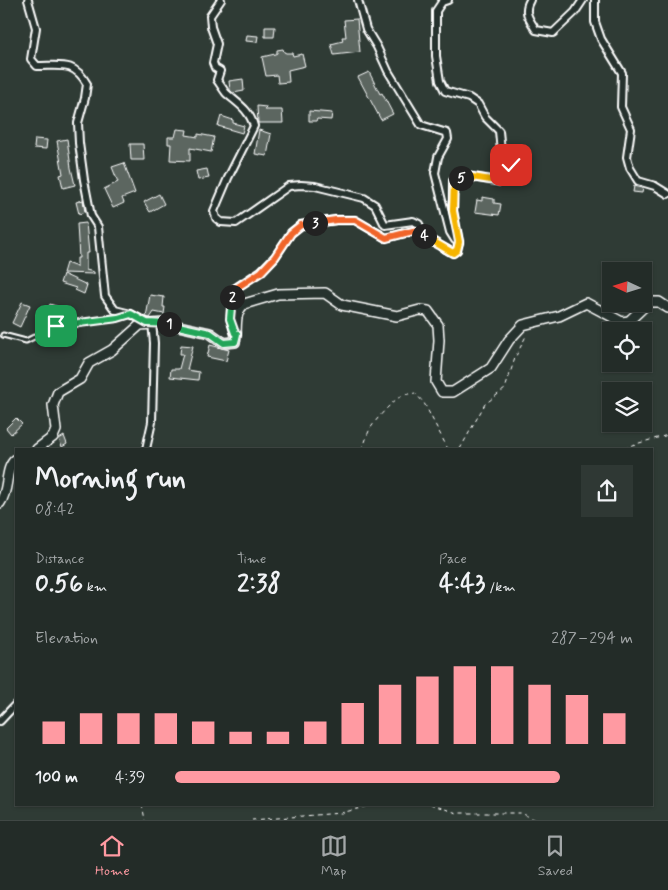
<!DOCTYPE html>
<meta charset="utf-8">
<style>
body{margin:0;font-family:Mynerve,sans-serif;background:#2f3834;color:#f1f3f6;height:100vh;display:flex;flex-direction:column;font-size:19px;white-space:nowrap}
*{box-sizing:border-box;margin:0}
p{font-size:16px;color:#a3a7a8}
.icon{flex:none;width:28px;height:28px;fill:none;stroke:currentColor;stroke-width:2;stroke-linecap:round;stroke-linejoin:round}
.map{position:relative;flex:1;overflow:hidden}
.sheet{position:absolute;left:15px;top:448px;width:638px;height:358px;display:flex;flex-direction:column;background:#232c28;border-radius:0px;box-shadow:0 1px 4px #0004,0 0 0 1px #404845}
.sheet>*{flex:none}
.needle{width:32px;rotate:274deg}
.buttons{position:absolute;left:602px;top:262px;display:grid;gap:10px}
.buttons a{display:grid;place-items:center;width:50px;height:50px;border-radius:0px;background:#232c28;box-shadow:0 1px 4px #0004,0 0 0 1px #404845;font-size:25px}
.pin{position:absolute;display:grid;place-items:center;width:42px;height:42px;color:#fff;margin:-21px;border-radius:10px;box-shadow:0 2px 8px #0006}
.km{position:absolute;width:25px;height:25px;margin:-12px;border-radius:50%;background:#222;color:#fff;font-size:14px;line-height:25px;text-align:center}
.round{display:grid;place-items:center;flex:none;width:52px;height:52px;border-radius:0px;background:#2f3834}
.overview{display:flex;align-items:center;justify-content:space-between;height:85px;padding:0 20px}
h1{font-size:28px;font-weight:700;line-height:38px}
.metrics{display:grid;grid-template-columns:repeat(3,1fr);gap:8px;height:85px;padding:5px 20px}
.metrics div{display:grid;align-content:center}
.metrics b{font-size:25px;font-weight:700}
.metrics small{font-size:14px;font-weight:400}
.metrics p{font-size:14px}
.chart{height:140px;padding:10px 20px}
.chart p{display:flex;justify-content:space-between}
.chart svg{width:100%;height:90px;margin-top:5px;stroke:#ff9aa2;stroke-width:6}
ul{padding:0 20px;list-style:none;font-size:16px}
li{display:grid;grid-template-columns:80px 60px 1fr;align-items:center;height:38px}
li i{height:12px;border-radius:6px;background:#ff9aa2}
.tabs{display:flex;justify-content:space-around;align-items:center;height:70px;border-top:1px solid #404845;background:#232c28;font-size:14px;color:#a3a7a8}
.tabs a{display:grid;justify-items:center;gap:2px}
.tabs .on{color:#ff9aa2}
.map>svg:first-child{display:block}
.building{fill:#5b6661;stroke:#fff}
.lines{fill:none;stroke-linecap:round;stroke-linejoin:round}
.lane-casing{stroke:#fff;stroke-width:7}
.street-casing{stroke:#fff;stroke-width:10}
.secondary-casing{stroke:#fff;stroke-width:12}
.path{stroke:#fff;stroke-width:1;stroke-dasharray:4 4;stroke-linecap:butt}
.lane{stroke:#26332d;stroke-width:3}
.street{stroke:#26332d;stroke-width:6}
.secondary{stroke:#26332d;stroke-width:9}
.split-1-casing{stroke:#fff;stroke-width:10}
.split-2-casing{stroke:#fff;stroke-width:10}
.split-3-casing{stroke:#fff;stroke-width:10}
.split-4-casing{stroke:#fff;stroke-width:10}
.split-5-casing{stroke:#fff;stroke-width:10}
.split-6-casing{stroke:#fff;stroke-width:10}
.split-1{stroke:#22a559;stroke-width:6}
.split-2{stroke:#22a559;stroke-width:6}
.split-3{stroke:#f0652b;stroke-width:6}
.split-4{stroke:#f0652b;stroke-width:6}
.split-5{stroke:#f5b400;stroke-width:6}
.split-6{stroke:#f5b400;stroke-width:6}
</style>
<div class="map">
<svg width="668" height="820" viewBox="0 0 668 820">
<rect width="100%" height="100%" fill="#2f3b35"/>
<filter id="ink" filterUnits="userSpaceOnUse"><feTurbulence type="fractalNoise" baseFrequency=".02" numOctaves="2"/><feDisplacementMap in="SourceGraphic" scale="10" xChannelSelector="R" yChannelSelector="G"/><feConvolveMatrix kernelMatrix="1 2 1 2 8 2 1 2 1" color-interpolation-filters="sRGB"/></filter>
<g filter="url(#ink)">
<g class="building">
<path d="M357,19L360,52L334,55L331,44L343,41L342,37H346L344,20Z"/>
<path d="M265,27H275L274,37H265Z"/>
<path d="M247,35L258,36L257,42L246,41Z"/>
<path d="M283,49L284,52L286,53H292L293,56L302,54L305,66L288,70L289,82L278,83L277,75L266,76L262,57L275,54L277,53V50Z"/>
<path d="M369,72L380,94L382,93L393,114L381,120L358,77Z"/>
<path d="M243,79L244,91L233,93L230,90L229,81Z"/>
<path d="M257,106L266,107L265,110H282L283,123H258Z"/>
<path d="M309,111L332,113L331,120L317,119L316,121H309Z"/>
<path d="M221,116L233,120V123L244,126L242,133L218,126Z"/>
<path d="M177,129L187,130L186,135L198,137V134L214,137L211,152L190,148V161L170,160L171,144H168V137H175Z"/>
<path d="M259,130L271,134L267,156L255,154Z"/>
<path d="M35,139L47,140L46,149L34,148Z"/>
<path d="M67,139L71,168L75,185L63,188L60,175L63,174L57,141Z"/>
<path d="M130,144H143L144,160H131Z"/>
<path d="M124,163L135,193L122,198L124,203L113,208L104,189L118,182L112,167Z"/>
<path d="M207,169L209,178L198,180L196,171Z"/>
<path d="M634,186L643,188L642,193L633,192Z"/>
<path d="M159,194L164,204L150,212L144,202Z"/>
<path d="M482,197L494,199V203L501,204L499,215L475,212L477,200L482,201Z"/>
<path d="M83,200L85,212L79,214L76,202Z"/>
<path d="M86,223L89,253H86V270L94,272V274L63,273L66,263L77,267V258H79L77,224Z"/>
<path d="M63,274L87,285L84,294L75,290L76,288L60,283Z"/>
<path d="M150,295L164,297L163,307H165L164,314L154,312L150,318L146,317Z"/>
<path d="M22,302L30,305L20,327L12,323Z"/>
<path d="M50,304L62,308L58,318L54,316L49,325L43,323Z"/>
<path d="M181,345L193,346L187,370L199,372L198,380L170,377L171,369H179L183,354H180Z"/>
<path d="M210,345L229,350L226,361L207,357Z"/>
<path d="M16,418L22,424L11,434L6,428Z"/>
<path d="M64,436L67,444L62,447L59,439Z"/>
</g>
<g class="lines">
<g class="lane-casing">
<path id="lane" d="M3,335L26,341L56,326L118,318L128,315"/>
</g>
<g class="street-casing">
<g id="street">
<path d="M28,0L36,28L31,59L37,66C61,66 74,61 87,84L85,98L78,123L79,143L84,180L91,216L98,227L105,296L115,310L131,314L147,323"/>
<path d="M221,0L210,16L211,27L217,44L213,63L215,68L220,71L217,80C220,84 223,89 226,93C238,104 249,109 254,126L228,178L214,211L216,218L221,222L236,223L289,186L301,185L315,186L364,198L375,205L385,225L413,221L419,224L423,235"/>
<path d="M358,0L366,29L377,47L388,71L421,125L447,133L448,139L438,157L435,173L450,232L455,240L459,242"/>
<path d="M530,0C523,12 529,19 536,30L553,33L575,12L583,0"/>
<path d="M595,0V22L601,39L622,73L621,107L631,129L627,157L630,168L638,181L655,186L668,194"/>
<path d="M234,332L231,319L233,290L261,271L275,257L291,233L301,225L336,220H355L386,238L413,231L453,253L457,250L459,242L453,211V181L466,176L503,182L512,181L514,178L511,165L501,151L499,131L485,117L478,104L469,98L445,91L440,81L436,56V11L442,2L448,0"/>
<path d="M146,449L152,422L154,343L152,323"/>
<path d="M0,721L16,704"/>
</g>
</g>
<g class="secondary-casing">
<g id="secondary">
<path d="M37,449L53,437L56,430L53,405L58,392L80,379L89,363L112,350L140,325L165,323L210,333L224,343L235,342C238,329 233,314 244,304L278,294L325,293L342,305L397,316L420,310L428,311L438,325L439,340L436,382L442,392H453L491,368L509,340L523,325L559,316L586,303L622,322L629,321L649,302H659L668,308"/>
<path d="M0,503C10,489 4,468 16,459"/>
</g>
</g>
<g class="path">
<path d="M361,449C366,443 366,437 369,431C374,421 393,400 403,395C406,394 411,394 415,393L424,403L448,449"/>
<path d="M460,449L485,404L505,389L515,358L527,334"/>
<path d="M624,449L632,445L668,435"/>
<path d="M142,804L145,820"/>
<path d="M430,804L457,813H521L536,820"/>
<path d="M252,820L341,813L377,804"/>
</g>
<use href="#lane" class="lane"/>
<use href="#street" class="street"/>
<use href="#secondary" class="secondary"/>
</g>
</g>
<g class="lines" filter="url(#ink)">
<g class="split-1-casing">
<path id="split-1" d="M56,326L118,318L131,314L147,323L169,324"/>
</g>
<g class="split-2-casing">
<path id="split-2" d="M169,324L210,333L224,343L235,342L237,334L235,333L230,319L232,297"/>
</g>
<g class="split-3-casing">
<path id="split-3" d="M232,297L233,290L261,272L275,257L291,233L301,225L315,223"/>
</g>
<g class="split-4-casing">
<path id="split-4" d="M315,223L336,220H355L386,238L413,231L424,236"/>
</g>
<g class="split-5-casing">
<path id="split-5" d="M424,236L453,253L457,250L459,242L453,211L454,181L461,178"/>
</g>
<g class="split-6-casing">
<path id="split-6" d="M461,178L466,176L503,182L512,181L514,178L511,165"/>
</g>
<use href="#split-1" class="split-1"/>
<use href="#split-2" class="split-2"/>
<use href="#split-3" class="split-3"/>
<use href="#split-4" class="split-4"/>
<use href="#split-5" class="split-5"/>
<use href="#split-6" class="split-6"/>
</g>
</svg>
<div class="buttons">
<a><svg class="needle" viewBox="-14 -14 28 28"><path d="M0-13l5 13h-10z" fill="#e53935"/><path d="M0 13l5-13h-10z" fill="#a3a7a8"/></svg></a>
<a><svg class="icon" aria-label="locate" viewBox="0 0 24 24"><circle cx="12" cy="12" r="6"/><path d="M12 2v4M12 18v4M2 12h4M18 12h4"/></svg></a>
<a><svg class="icon" aria-label="layers" viewBox="0 0 24 24"><path d="M12 4l9 5-9 5-9-5zM3 14l9 5 9-5"/></svg></a>
</div>
<div class="pin" style="left:56px;top:326px;background:#1e9e55"><svg class="icon" aria-label="arrive" viewBox="0 0 24 24"><path d="M6 21V4h12l-3 4 3 4H6"/></svg></div>
<div class="pin" style="left:511px;top:165px;background:#d93025"><svg class="icon" aria-label="check" viewBox="0 0 24 24"><path d="M5 12l5 5 9-10"/></svg></div>
<b class="km" style="left:169px;top:324px">1</b>
<b class="km" style="left:232px;top:297px">2</b>
<b class="km" style="left:315px;top:223px">3</b>
<b class="km" style="left:424px;top:236px">4</b>
<b class="km" style="left:461px;top:178px">5</b>
<section class="sheet">
<div class="overview"><div><h1>Morning run</h1><p>08:42</p></div><a class="round"><svg class="icon" aria-label="share" viewBox="0 0 24 24"><path d="M12 15V3M7 8l5-5 5 5M5 13v7h14v-7"/></svg></a></div>
<div class="metrics">
<div><p>Distance</p><b>0.56<small> km</small></b></div>
<div><p>Time</p><b>2:38</b></div>
<div><p>Pace</p><b>4:43<small> /km</small></b></div>
</div>
<div class="chart"><p><span>Elevation</span>287–294 m</p>
<svg viewBox="0 0 160 44" preserveAspectRatio="none"><path d="M5 44V33M15 44V29M25 44V29M35 44V29M45 44V33M55 44V38M65 44V38M75 44V33M85 44V24M95 44V15M105 44V11M115 44V6M125 44V6M135 44V15M145 44V20M155 44V29"/></svg>
</div>
<ul>
<li><b>100 m</b>4:39<i style="width:84%"></i></li>
</ul>
</section>
</div>
<nav class="tabs">
<a class="on"><svg class="icon" aria-label="home" viewBox="0 0 24 24"><path d="M3 11l9-7 9 7M6 9v11h12V9"/></svg>Home</a>
<a><svg class="icon" aria-label="map" viewBox="0 0 24 24"><path d="M3 6l6-2 6 2 6-2v14l-6 2-6-2-6 2zM9 4v14M15 6v14"/></svg>Map</a>
<a><svg class="icon" aria-label="saved" viewBox="0 0 24 24"><path d="M7 4h10v16l-5-4-5 4z"/></svg>Saved</a>
</nav>
